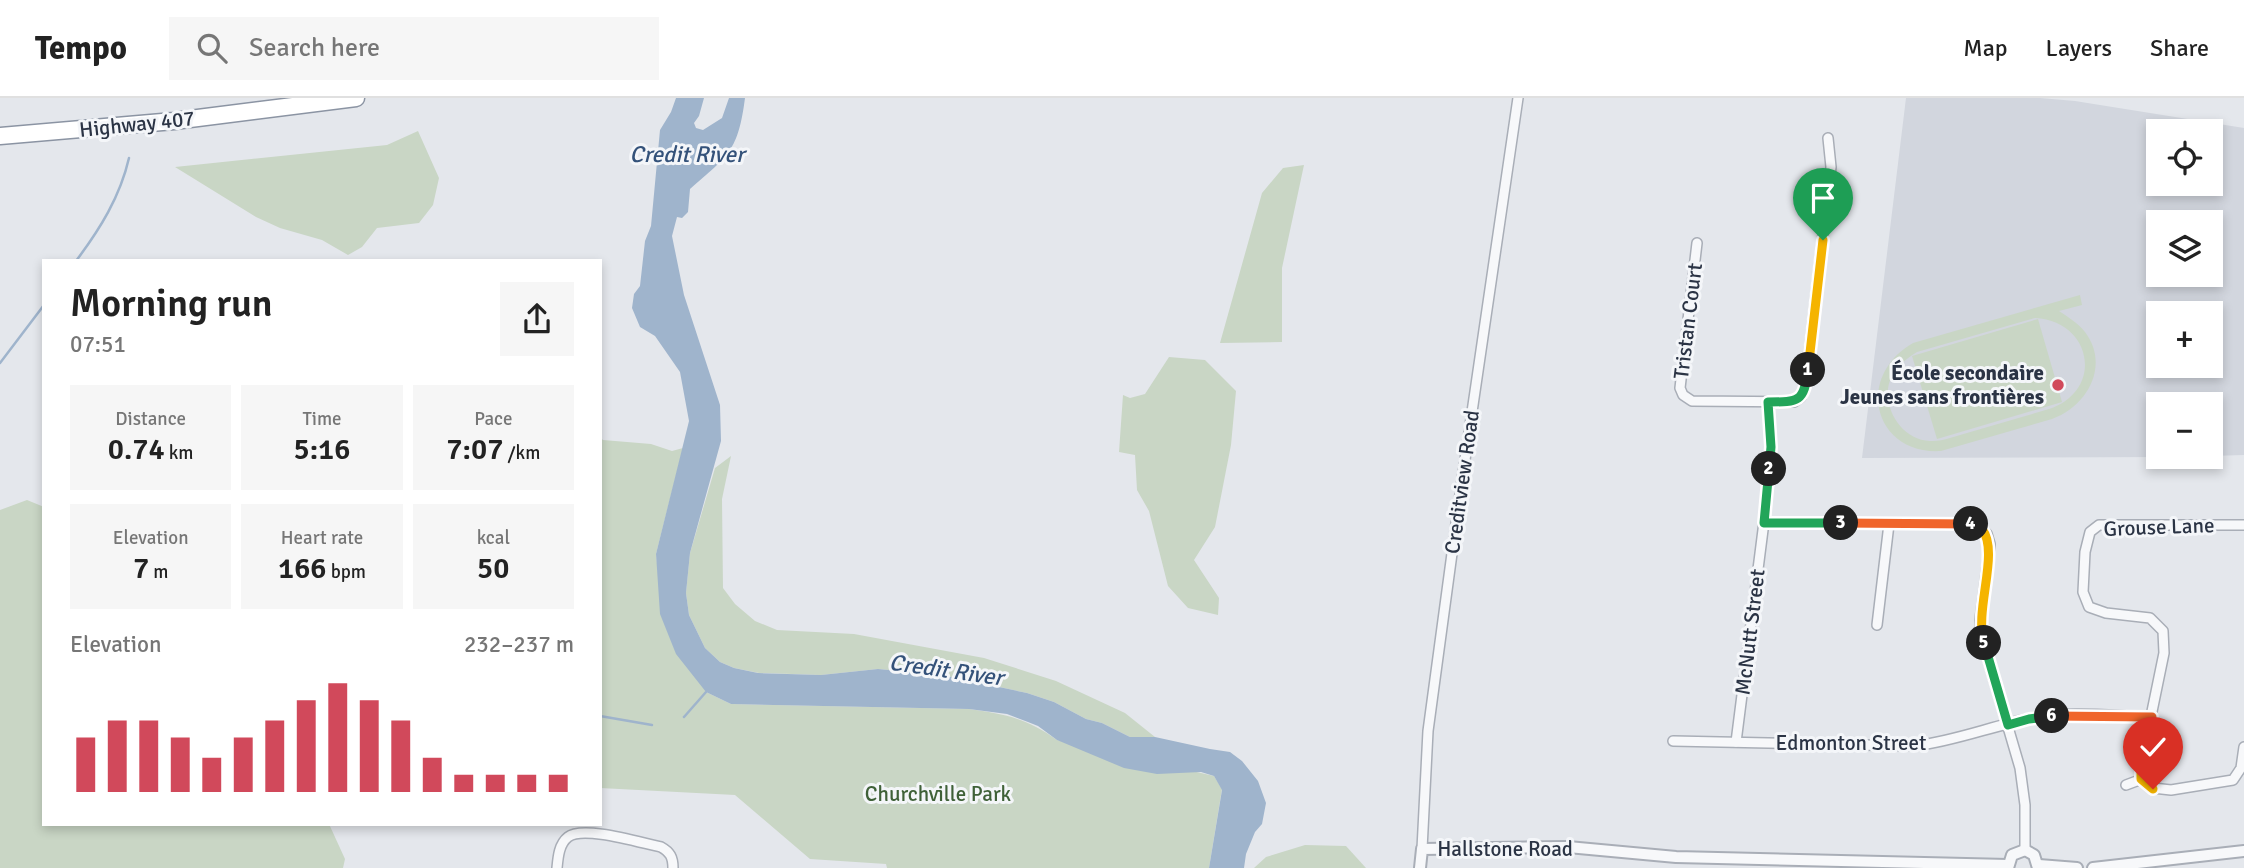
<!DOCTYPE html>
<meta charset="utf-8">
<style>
body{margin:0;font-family:Signika,sans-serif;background:#f6f6f6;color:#222;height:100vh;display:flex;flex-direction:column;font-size:26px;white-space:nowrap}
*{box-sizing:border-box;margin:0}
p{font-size:23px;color:#767676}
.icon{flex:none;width:38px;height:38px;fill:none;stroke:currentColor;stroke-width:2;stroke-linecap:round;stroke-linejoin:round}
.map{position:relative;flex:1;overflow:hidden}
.side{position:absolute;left:42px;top:161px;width:560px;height:567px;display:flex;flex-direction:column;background:#fff;border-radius:0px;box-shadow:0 4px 10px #0003}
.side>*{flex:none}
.controls{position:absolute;left:2146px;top:21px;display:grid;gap:14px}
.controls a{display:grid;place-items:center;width:77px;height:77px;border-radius:0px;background:#fff;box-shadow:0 4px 10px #0003;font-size:35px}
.pin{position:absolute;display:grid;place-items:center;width:60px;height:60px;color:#fff;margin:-72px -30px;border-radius:50% 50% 50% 0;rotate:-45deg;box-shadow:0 0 7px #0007}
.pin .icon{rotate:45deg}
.km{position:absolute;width:35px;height:35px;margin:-18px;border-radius:50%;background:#222;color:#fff;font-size:19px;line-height:35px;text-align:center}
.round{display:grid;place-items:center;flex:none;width:74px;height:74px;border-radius:0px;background:#f6f6f6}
.summary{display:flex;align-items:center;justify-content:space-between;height:119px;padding:0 28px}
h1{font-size:38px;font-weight:600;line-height:52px}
.stats{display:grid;grid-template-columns:repeat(3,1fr);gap:10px;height:119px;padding:7px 28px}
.stats div{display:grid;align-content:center;border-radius:0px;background:#f6f6f6;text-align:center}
.stats b{font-size:30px;font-weight:600}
.stats small{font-size:19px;font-weight:400}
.stats p{font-size:19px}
.chart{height:196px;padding:14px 28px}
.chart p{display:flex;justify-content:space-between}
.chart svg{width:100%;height:126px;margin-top:7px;stroke:#d1495b;stroke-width:6}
header{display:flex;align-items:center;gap:42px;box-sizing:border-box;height:98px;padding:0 35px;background:#fff;border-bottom:2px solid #e0e0e0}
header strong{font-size:33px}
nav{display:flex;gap:38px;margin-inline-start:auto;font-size:24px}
.search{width:490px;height:63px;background:#f6f6f6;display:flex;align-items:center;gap:18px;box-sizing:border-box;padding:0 24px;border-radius:0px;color:#767676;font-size:26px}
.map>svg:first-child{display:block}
.built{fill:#d2d6de;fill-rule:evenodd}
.green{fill:#c9d6c5;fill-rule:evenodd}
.water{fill:#9fb4cc}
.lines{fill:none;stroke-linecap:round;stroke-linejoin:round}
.stream{stroke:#9fb4cc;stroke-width:2.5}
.minor-casing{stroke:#a9aeb7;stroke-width:12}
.tertiary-casing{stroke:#a9aeb7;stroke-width:14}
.motorway-casing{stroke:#8b94a3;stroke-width:19}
.minor{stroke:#f7f8fa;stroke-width:9}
.tertiary{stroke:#f7f8fa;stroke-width:10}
.motorway{stroke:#fff;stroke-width:16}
.split-1-casing{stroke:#fff;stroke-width:14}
.split-2-casing{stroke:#fff;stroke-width:14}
.split-3-casing{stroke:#fff;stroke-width:14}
.split-4-casing{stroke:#fff;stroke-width:14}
.split-5-casing{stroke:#fff;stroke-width:14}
.split-6-casing{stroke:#fff;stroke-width:14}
.split-7-casing{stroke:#fff;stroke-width:14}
.split-8-casing{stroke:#fff;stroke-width:14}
.split-1{stroke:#f5b400;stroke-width:9}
.split-2{stroke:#22a559;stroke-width:9}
.split-3{stroke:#22a559;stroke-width:9}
.split-4{stroke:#f0652b;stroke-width:9}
.split-5{stroke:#f5b400;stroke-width:9}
.split-6{stroke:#22a559;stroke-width:9}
.split-7{stroke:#f0652b;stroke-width:9}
.split-8{stroke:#f5b400;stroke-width:9}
.poi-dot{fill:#d1495b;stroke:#f4f6f9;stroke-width:2.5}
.labels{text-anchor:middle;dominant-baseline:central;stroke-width:6;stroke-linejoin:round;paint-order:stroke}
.street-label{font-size:21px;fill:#2b3445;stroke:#f4f6f9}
.poi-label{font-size:21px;font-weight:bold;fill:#2b3445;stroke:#f4f6f9;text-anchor:end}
.park-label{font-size:21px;fill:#3f6138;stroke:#f4f6f9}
.water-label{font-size:23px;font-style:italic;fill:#34527a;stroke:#f4f6f9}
</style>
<header>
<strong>Tempo</strong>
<div class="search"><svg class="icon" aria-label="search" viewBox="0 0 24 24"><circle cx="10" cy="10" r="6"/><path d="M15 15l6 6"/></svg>Search here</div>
<nav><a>Map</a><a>Layers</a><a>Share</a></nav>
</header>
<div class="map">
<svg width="2244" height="770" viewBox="0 0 2244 770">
<rect width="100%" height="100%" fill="#e4e7ec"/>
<path class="built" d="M1906,0H2040L2075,3L2244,30V357L2210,358V306H2158V359H2167L1862,360ZM2158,33H2210V86H2158ZM2158,124H2210V177H2158ZM2158,215H2210V268H2158Z"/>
<g class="green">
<path d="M418,33L439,80L433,107L419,125L377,130L362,149L348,157L322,142L280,130L256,119L175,69L387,47Z"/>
<path d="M1304,67L1282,170V244L1220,245L1262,95L1283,70Z"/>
<path d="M2080,197L2082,207L2059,213C2068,219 2078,225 2085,234C2110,267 2088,308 2052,321L1941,353C1874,357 1854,279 1913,245ZM2035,220C2092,223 2105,292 2049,311C2022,319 1994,327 1967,335C1955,338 1942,344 1930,343C1906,342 1888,319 1888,296C1887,277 1902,263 1917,254Z"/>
<path d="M2038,221L2062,304L1937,341L1912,258Z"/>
<path d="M1169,259L1205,262L1236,293L1231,347L1215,429L1194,462L1219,500L1218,517L1188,510L1168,488L1149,413L1137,392L1135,357L1119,354L1123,297L1130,300L1145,296Z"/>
<path d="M600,339L603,342L651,346L672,353L683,350L656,456L658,475L706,594L731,606L969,611C1004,616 1027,620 1057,642L1214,678L1222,691L1209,770H887L886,766L810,761L735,697L600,690Z"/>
<path d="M731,358L722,401L723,490L735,506L755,523L777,532L854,536L984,560L1056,583L1125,615L1155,639H1130L1102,625L1086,621L1054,604L1027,595L942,577L878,571L821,577L759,575L734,570L720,564L705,550L689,517L686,495L690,455L715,370Z"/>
<path d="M27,402L44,409V726H329L345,761L343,770H0V412Z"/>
<path d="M1305,747L1346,748L1366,770H1254L1266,759Z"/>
</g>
<path class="water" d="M676,0H704L699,18L694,25L696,30L703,32L722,20L729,0H745C738,53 729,57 690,91L688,114L682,120L677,119L672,138L684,197L720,307L721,343L690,455L686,495L689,517L705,550L720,564L734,570L758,575L821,577L878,571L942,577L1027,595L1054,604L1086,621L1102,625L1130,639H1155L1210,651L1230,654L1242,663L1258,683L1266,705L1262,726L1255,734L1246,756L1244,770H1209L1222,692L1214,678L1201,674L1157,676L1124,670L1057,642L1038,628L1028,624L1007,616L969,611L731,606L706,594L676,556L660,516L656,456L689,323L680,274L655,238L640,229L632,210L634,196L640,188L645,143L651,128L660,32L671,14Z"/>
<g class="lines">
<g class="stream">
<path d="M76,163C100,131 120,99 129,60"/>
<path d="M0,265L44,207"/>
<path d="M600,618L652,627"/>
<path d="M684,619L706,594"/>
</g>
<g class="minor-casing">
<g id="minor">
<path d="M1697,145L1680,290L1683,297L1692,303L1794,304L1801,299L1805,290L1831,69L1828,40"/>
<path d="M1764,424L1976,426L1987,436L1990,446L1980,522L1981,537L2020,670L2025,707V752"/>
<path d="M2244,427H2099L2090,434L2085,454L2083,494L2089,509L2106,515L2150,520L2163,533L2164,555L2141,667L2142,681L2153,690L2171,692L2233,682L2241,670L2244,649"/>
<path d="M1877,527L1889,426"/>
<path d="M1673,643L1915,648C1955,643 1992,628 2032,620C2071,613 2112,618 2152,619"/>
<path d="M1736,644L1764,424L1771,349L1768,304"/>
<path d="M2126,687L2142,681"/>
<path d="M1422,751L1428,633L1461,389L1518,0"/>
<path d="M557,770C558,759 559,746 568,739C583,727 641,745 661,749C670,754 673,759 673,770"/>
</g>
</g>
<g class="tertiary-casing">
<g id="tertiary">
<path d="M2039,767L2077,770"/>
<path d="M1420,770L1422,751L1568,749L1676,759L2008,767"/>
<path d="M2008,770L2012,757L2025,752L2034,757L2038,770"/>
<path d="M2093,770L2244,753"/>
</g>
</g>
<g class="motorway-casing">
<path id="motorway" d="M0,38L174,23L356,0"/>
</g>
<use href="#minor" class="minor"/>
<use href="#tertiary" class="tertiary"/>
<use href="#motorway" class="motorway"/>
</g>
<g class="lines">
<g class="split-1-casing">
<path id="split-1" d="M1808,272L1823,142"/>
</g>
<g class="split-2-casing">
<path id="split-2" d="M1769,371L1771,349L1768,304C1799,304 1804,304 1808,272"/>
</g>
<g class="split-3-casing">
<path id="split-3" d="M1769,371L1764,425H1841"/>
</g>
<g class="split-4-casing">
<path id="split-4" d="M1841,425L1971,426"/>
</g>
<g class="split-5-casing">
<path id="split-5" d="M1971,426L1982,431C2000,454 1974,512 1984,545"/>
</g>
<g class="split-6-casing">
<path id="split-6" d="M1984,545L2008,627L2029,621L2052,618"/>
</g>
<g class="split-7-casing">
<path id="split-7" d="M2052,618L2152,619L2145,648"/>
</g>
<g class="split-8-casing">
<path id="split-8" d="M2145,648L2141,667V681L2153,691"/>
</g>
<use href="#split-1" class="split-1"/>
<use href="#split-2" class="split-2"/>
<use href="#split-3" class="split-3"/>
<use href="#split-4" class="split-4"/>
<use href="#split-5" class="split-5"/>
<use href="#split-6" class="split-6"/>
<use href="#split-7" class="split-7"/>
<use href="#split-8" class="split-8"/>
</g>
<circle class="poi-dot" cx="2058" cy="287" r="7"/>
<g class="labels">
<g class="street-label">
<text transform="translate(137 26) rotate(-6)">Highway 407</text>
<text transform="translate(1688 223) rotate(-83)">Tristan Court</text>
<text transform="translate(1462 384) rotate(-82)">Creditview Road</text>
<text transform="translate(2159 429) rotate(-2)">Grouse Lane</text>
<text transform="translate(1750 534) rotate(-83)">McNutt Street</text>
<text x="1851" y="645">Edmonton Street</text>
<text x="1505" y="751">Hallstone Road</text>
</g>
<g class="poi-label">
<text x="2044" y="275">École secondaire<tspan x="2044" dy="24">Jeunes sans frontières</tspan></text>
</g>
<g class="park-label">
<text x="938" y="696">Churchville Park</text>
</g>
<g class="water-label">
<text x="687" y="56">Credit River</text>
<text transform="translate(946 572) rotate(8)">Credit River</text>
</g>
</g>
</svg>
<div class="controls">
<a><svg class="icon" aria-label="locate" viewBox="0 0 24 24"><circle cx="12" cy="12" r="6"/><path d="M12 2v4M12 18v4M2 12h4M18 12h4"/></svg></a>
<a><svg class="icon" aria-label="layers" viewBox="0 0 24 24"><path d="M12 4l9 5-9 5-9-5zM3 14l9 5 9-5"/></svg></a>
<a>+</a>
<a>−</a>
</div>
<div class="pin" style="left:1823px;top:142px;background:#1e9e55"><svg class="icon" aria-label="arrive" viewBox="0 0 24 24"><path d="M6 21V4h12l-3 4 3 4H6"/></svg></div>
<div class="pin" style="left:2153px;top:691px;background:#d93025"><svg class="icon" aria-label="check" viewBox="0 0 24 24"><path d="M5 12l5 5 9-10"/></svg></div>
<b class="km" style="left:1808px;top:272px">1</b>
<b class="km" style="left:1769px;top:371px">2</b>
<b class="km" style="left:1841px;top:425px">3</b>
<b class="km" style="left:1971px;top:426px">4</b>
<b class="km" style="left:1984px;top:545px">5</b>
<b class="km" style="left:2052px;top:618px">6</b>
<section class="side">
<div class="summary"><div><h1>Morning run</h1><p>07:51</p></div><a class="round"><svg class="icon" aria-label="share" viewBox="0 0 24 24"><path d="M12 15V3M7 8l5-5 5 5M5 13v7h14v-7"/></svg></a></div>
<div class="stats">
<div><p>Distance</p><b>0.74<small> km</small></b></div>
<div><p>Time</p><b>5:16</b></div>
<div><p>Pace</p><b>7:07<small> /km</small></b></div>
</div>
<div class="stats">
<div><p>Elevation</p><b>7<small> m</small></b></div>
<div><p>Heart rate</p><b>166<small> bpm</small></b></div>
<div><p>kcal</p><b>50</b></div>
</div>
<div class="chart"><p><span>Elevation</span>232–237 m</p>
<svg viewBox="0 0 160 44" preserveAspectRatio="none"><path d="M5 44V25M15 44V19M25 44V19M35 44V25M45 44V32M55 44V25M65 44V19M75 44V12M85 44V6M95 44V12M105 44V19M115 44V32M125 44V38M135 44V38M145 44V38M155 44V38"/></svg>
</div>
</section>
</div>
